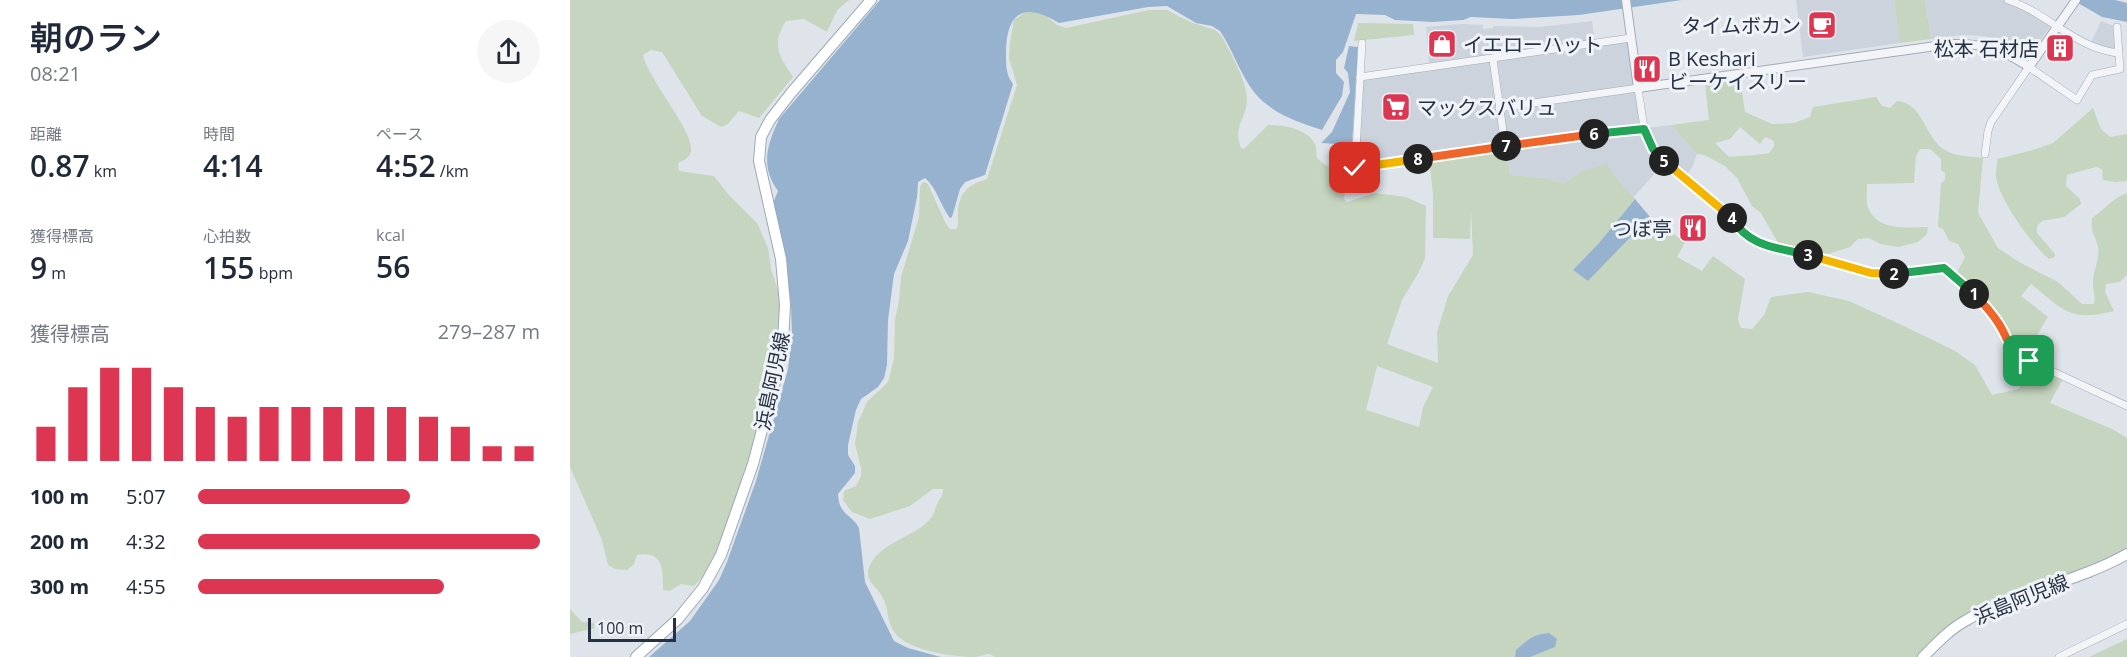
<!DOCTYPE html>
<html lang="ja">
<meta charset="utf-8">
<style>
body{margin:0;font-family:"Open Sans","Noto Sans JP",sans-serif;background:#f6f6f7;color:#1f2937;height:100vh;display:flex;flex-direction:column;font-size:22px;white-space:nowrap}
*{box-sizing:border-box;margin:0}
p{font-size:20px;color:#747a83}
.icon{flex:none;width:33px;height:33px;fill:none;stroke:currentColor;stroke-width:2;stroke-linecap:round;stroke-linejoin:round}
.map{position:relative;flex:1;overflow:hidden}
.sheet{display:flex;flex-direction:column;background:#fff;width:570px}
.sheet>*{flex:none}
.scale{position:absolute;left:18px;bottom:15px;width:88px;box-sizing:border-box;padding-left:6px;border:3px solid #263143;border-top:0;font-size:16px;line-height:21px;white-space:nowrap;color:#263143;-webkit-text-stroke:4px #eff3f7;paint-order:stroke}
.pin{position:absolute;display:grid;place-items:center;width:51px;height:51px;color:#fff;margin:-26px;border-radius:12px;box-shadow:0 3px 9px #0006}
.km{position:absolute;width:30px;height:30px;margin:-15px;border-radius:50%;background:#222;color:#fff;font-size:16px;line-height:30px;text-align:center}
.round{display:grid;place-items:center;flex:none;width:63px;height:63px;border-radius:32px;background:#f6f6f7}
.headline{display:flex;align-items:center;justify-content:space-between;height:102px;padding:0 30px}
h1{font-size:33px;font-weight:600;line-height:45px}
.figures{display:grid;grid-template-columns:repeat(3,1fr);gap:9px;height:102px;padding:6px 30px}
.figures div{display:grid;align-content:center}
.figures b{font-size:30px;font-weight:600}
.figures small{font-size:16px;font-weight:400}
.figures p{font-size:16px}
.chart{height:168px;padding:12px 30px}
.chart p{display:flex;justify-content:space-between}
.chart svg{width:100%;height:108px;margin-top:6px;stroke:#dd3652;stroke-width:6}
ul{padding:0 30px;list-style:none;font-size:20px}
li{display:grid;grid-template-columns:96px 72px 1fr;align-items:center;height:45px}
li i{height:15px;border-radius:8px;background:#dd3652}
main{display:flex;flex:1;min-height:0}
.map>svg:first-child{display:block}
.built{fill:#cdd3dc}
.green{fill:#c5d5bf;fill-rule:evenodd}
.water{fill:#96b2ce}
.lines{fill:none;stroke-linecap:round;stroke-linejoin:round}
.minor-casing{stroke:#a4abb5;stroke-width:8}
.tertiary-casing{stroke:#a4abb5;stroke-width:10}
.primary-casing{stroke:#9da8b7;stroke-width:12}
.minor{stroke:#f2f4f8;stroke-width:7}
.tertiary{stroke:#f2f4f8;stroke-width:8}
.primary{stroke:#fff;stroke-width:10}
.split-1-casing{stroke:#fff;stroke-width:12}
.split-2-casing{stroke:#fff;stroke-width:12}
.split-3-casing{stroke:#fff;stroke-width:12}
.split-4-casing{stroke:#fff;stroke-width:12}
.split-5-casing{stroke:#fff;stroke-width:12}
.split-6-casing{stroke:#fff;stroke-width:12}
.split-7-casing{stroke:#fff;stroke-width:12}
.split-8-casing{stroke:#fff;stroke-width:12}
.split-9-casing{stroke:#fff;stroke-width:12}
.split-1{stroke:#f0652b;stroke-width:8}
.split-2{stroke:#22a559;stroke-width:8}
.split-3{stroke:#f5b400;stroke-width:8}
.split-4{stroke:#22a559;stroke-width:8}
.split-5{stroke:#f5b400;stroke-width:8}
.split-6{stroke:#22a559;stroke-width:8}
.split-7{stroke:#f0652b;stroke-width:8}
.split-8{stroke:#f0652b;stroke-width:8}
.split-9{stroke:#f5b400;stroke-width:8}
.labels{text-anchor:middle;dominant-baseline:central;stroke-width:6;stroke-linejoin:round;paint-order:stroke}
.poi-label{font-size:20px;fill:#263143;stroke:#eff3f7;text-anchor:end}
.street-label{font-size:20px;fill:#263143;stroke:#eff3f7}
</style>
<main>
<section class="sheet">
<div class="headline"><div><h1>朝のラン</h1><p>08:21</p></div><a class="round"><svg class="icon" aria-label="share" viewBox="0 0 24 24"><path d="M12 15V3M7 8l5-5 5 5M5 13v7h14v-7"/></svg></a></div>
<div class="figures">
<div><p>距離</p><b>0.87<small> km</small></b></div>
<div><p>時間</p><b>4:14</b></div>
<div><p>ペース</p><b>4:52<small> /km</small></b></div>
</div>
<div class="figures">
<div><p>獲得標高</p><b>9<small> m</small></b></div>
<div><p>心拍数</p><b>155<small> bpm</small></b></div>
<div><p>kcal</p><b>56</b></div>
</div>
<div class="chart"><p><span>獲得標高</span>279–287 m</p>
<svg viewBox="0 0 160 44" preserveAspectRatio="none"><path d="M5 44V30M15 44V14M25 44V6M35 44V6M45 44V14M55 44V22M65 44V26M75 44V22M85 44V22M95 44V22M105 44V22M115 44V22M125 44V26M135 44V30M145 44V38M155 44V38"/></svg>
</div>
<ul>
<li><b>100 m</b>5:07<i style="width:62%"></i></li>
<li><b>200 m</b>4:32<i style="width:100%"></i></li>
<li><b>300 m</b>4:55<i style="width:72%"></i></li>
</ul>
</section>
<div class="map">
<svg width="1557" height="657" viewBox="0 0 1557 657">
<rect width="100%" height="100%" fill="#dfe4ea"/>
<g class="built">
<path d="M1226,0H1324L1330,43L1233,57Z"/>
<path d="M1355,0H1438L1481,25L1460,55L1458,56L1427,40L1414,36L1392,35L1361,39Z"/>
<path d="M1022,21L1025,42L1065,36L1076,128L1101,125L1127,154L1123,166L1114,179L1093,164L1063,198L1042,173L1011,172L994,183L973,178L940,175L936,149L787,167L793,73L859,65L856,27L892,24L913,25V29L923,28V26L970,27Z"/>
<path d="M1531,21L1544,26L1551,25V49H1537L1521,43Z"/>
</g>
<g class="green">
<path d="M0,0H279L267,10L257,32L234,19L216,21C201,44 209,56 223,77L189,118L169,111L158,124L151,127L132,116L92,52L81,50L73,55C78,79 125,133 121,151C120,158 114,160 108,163L109,171L144,176L158,194L187,223L198,248L201,269L210,297L213,355L157,543L136,573L124,586L111,584L100,591L93,590C93,571 94,550 67,555L64,564L57,570L45,569L38,565L32,540L0,467Z"/>
<path d="M1324,0H1355L1361,39L1330,43Z"/>
<path d="M579,10H597L620,22L645,30L651,35C660,52 678,82 677,102C675,120 663,127 671,148L674,149L698,125C713,124 742,130 746,147C747,152 745,156 749,160C764,174 780,168 774,199L777,202L805,193L836,197L856,206L855,258L849,272L832,300L817,344L868,363L867,332L878,296L903,255L901,210L900,239L863,238V194L859,158L936,149L940,175L973,178L994,183L1011,172L1037,163L1042,173L1065,199L1029,243L1003,270L1018,281L1080,217L1115,242L1107,257L1132,271L1143,256L1175,279L1168,319L1171,328L1182,329L1194,315L1201,297L1238,292L1279,301L1336,327L1385,351L1405,365L1422,395L1449,389L1461,366L1492,380L1480,403L1542,429L1557,438V549L1551,554L1417,605L1348,657H425L420,654C415,654 411,656 406,657C385,657 334,651 323,630C317,619 318,609 314,600C309,587 292,581 300,565C313,540 345,538 361,518C365,513 365,508 368,502C371,497 373,496 373,489H363L340,506L300,519L282,512L273,500L274,491L286,486L291,476V468L285,444L288,422L297,402L318,382L324,359L325,320L329,301L331,277L349,217L350,187L353,182L358,184L376,224L380,229H386L388,226C387,200 390,187 417,179L447,85L439,58L440,42L444,20L455,12L462,11L474,14L487,25L496,28ZM807,366L863,387L853,407L849,427L796,410Z"/>
<path d="M788,23L843,24L844,35L784,41Z"/>
<path d="M1170,78L1175,112L1202,124L1224,123L1240,117L1243,107L1306,97L1312,106L1320,108L1327,101C1354,103 1355,139 1375,150C1386,157 1401,156 1413,158L1408,213L1428,248L1449,262L1488,282L1512,304H1524C1526,295 1522,288 1523,280C1524,269 1530,258 1528,246C1524,233 1521,233 1522,218C1534,210 1544,197 1557,193V275L1550,282L1536,284L1535,292L1544,311C1499,322 1495,311 1461,284L1451,296L1478,317L1467,335L1461,358L1448,352L1425,312L1386,275L1395,257L1388,244L1379,241L1373,229L1368,227L1371,183L1375,180V173L1371,170V159L1360,149H1350L1346,156L1344,183L1297,184C1297,191 1296,202 1298,208C1309,232 1336,227 1358,227L1357,234L1348,242L1328,247L1310,244L1299,238L1288,239L1280,247L1252,256L1236,251L1211,248L1191,213L1182,206L1167,178L1155,166L1134,155L1127,154L1101,125L1139,120L1135,83ZM1170,127L1190,144L1195,137L1204,141V146L1199,153C1185,156 1173,155 1159,157L1145,143L1160,139Z"/>
<path d="M1523,108L1531,129L1540,137L1557,134V181L1545,182L1533,180L1532,169L1526,167L1497,175L1496,186L1510,199L1511,204L1494,217L1472,221L1467,226V233L1485,254V257L1479,259C1463,246 1428,198 1426,177C1425,171 1428,165 1427,159L1463,150L1483,143Z"/>
<path d="M0,609L12,622L24,623L25,628L0,634Z"/>
<path d="M1557,639V657H1519Z"/>
</g>
<g class="water">
<path d="M310,0H1112L1009,15L942,19L901,17L893,20L863,22L825,20L815,15L786,14L773,52L766,60V73L774,82L772,96L752,130C727,122 701,113 684,92C670,74 663,50 650,31L642,26L626,23L597,6L578,7L489,23C453,0 436,14 436,53C436,66 436,75 443,84L415,175L395,182L390,189L382,217L380,218C370,205 367,188 355,178L348,182L347,197L338,241L324,274L318,320L317,365L314,378L308,387L291,399L286,410L278,445V455L285,466V473L268,494C269,516 282,514 289,528L295,582L324,641L338,648L371,657H79L120,621L149,580L157,562L186,481L218,369L222,335L221,306L213,243L203,203L208,191C190,166 197,145 209,119Z"/>
<path d="M1503,0H1545L1557,3V22L1532,17Z"/>
<path d="M779,46L788,47L782,145L751,143L762,132L780,92L778,73L774,68Z"/>
<path d="M1065,199L1080,217L1018,281L1003,270L1029,243Z"/>
<path d="M979,633L987,639L985,647L960,657H945L946,650C957,640 964,634 979,633Z"/>
</g>
<g class="lines">
<g class="minor-casing">
<g id="minor">
<path d="M1438,0C1478,13 1505,48 1548,53"/>
<path d="M792,43L785,168L1074,128"/>
<path d="M923,59L935,146"/>
<path d="M790,77L1061,38"/>
<path d="M929,108L1068,88L1074,128L1083,149L1160,216L1171,232L1179,238L1200,247L1264,262L1301,273L1318,275L1374,268C1389,281 1406,293 1419,310C1429,323 1434,342 1445,354L1557,406"/>
<path d="M1415,154L1418,131L1421,122L1459,67L1507,100L1522,75L1550,69L1547,27"/>
<path d="M1489,657L1557,624"/>
</g>
</g>
<g class="tertiary-casing">
<path id="tertiary" d="M1056,0L1068,88L1380,44C1414,43 1432,49 1459,67L1506,0"/>
</g>
<g class="primary-casing">
<g id="primary">
<path d="M66,657L108,619L133,588L151,555L183,464L208,370L213,342L215,305L211,259L189,161L191,137L200,120L221,93L301,0"/>
<path d="M1353,657C1366,644 1379,630 1395,621C1445,591 1506,583 1557,554"/>
</g>
</g>
<use href="#minor" class="minor"/>
<use href="#tertiary" class="tertiary"/>
<use href="#primary" class="primary"/>
</g>
<g class="lines">
<g class="split-1-casing">
<path id="split-1" d="M1404,294C1413,303 1422,313 1429,324C1441,343 1436,349 1459,361"/>
</g>
<g class="split-2-casing">
<path id="split-2" d="M1324,274L1374,268L1404,294"/>
</g>
<g class="split-3-casing">
<path id="split-3" d="M1238,255L1301,273L1324,274"/>
</g>
<g class="split-4-casing">
<path id="split-4" d="M1162,218C1178,247 1209,248 1238,255"/>
</g>
<g class="split-5-casing">
<path id="split-5" d="M1094,161L1162,218"/>
</g>
<g class="split-6-casing">
<path id="split-6" d="M1024,134L1074,129L1083,149L1094,161"/>
</g>
<g class="split-7-casing">
<path id="split-7" d="M936,146L1024,134"/>
</g>
<g class="split-8-casing">
<path id="split-8" d="M848,159L936,146"/>
</g>
<g class="split-9-casing">
<path id="split-9" d="M785,168L848,159"/>
</g>
<use href="#split-1" class="split-1"/>
<use href="#split-2" class="split-2"/>
<use href="#split-3" class="split-3"/>
<use href="#split-4" class="split-4"/>
<use href="#split-5" class="split-5"/>
<use href="#split-6" class="split-6"/>
<use href="#split-7" class="split-7"/>
<use href="#split-8" class="split-8"/>
<use href="#split-9" class="split-9"/>
</g>
<defs>
<g id="cafe-square" transform="scale(1.5)"><rect x="-9" y="-9" width="18" height="18" rx="4" fill="#dd3652" stroke="#eff3f7"/><path d="M-5.5-4.5H6V0H3Q3 3.5 0 3.5H-2.5Q-5.5 3.5-5.5 0ZM3-3.2v2h1.7v-2ZM-6 4.5H4V6H-6Z" fill="#fff"/></g>
<g id="shop-square" transform="scale(1.5)"><rect x="-9" y="-9" width="18" height="18" rx="4" fill="#dd3652" stroke="#eff3f7"/><path d="M-5-2.5h2.3a2.7 3.5 0 0 1 5.4 0H5L5.5 6h-11ZM-1.5-2.5h3a1.5 2.3 0 0 0-3 0Z" fill="#fff"/></g>
<g id="building-square" transform="scale(1.5)"><rect x="-9" y="-9" width="18" height="18" rx="4" fill="#dd3652" stroke="#eff3f7"/><path d="M-4-6H4V6H1V3H-1V6H-4ZM-2.5-4.3h1.7v1.8h-1.7ZM.8-4.3h1.7v1.8H.8ZM-2.5-1h1.7V.8h-1.7ZM.8-1h1.7V.8H.8Z" fill="#fff"/></g>
<g id="restaurant-square" transform="scale(1.5)"><rect x="-9" y="-9" width="18" height="18" rx="4" fill="#dd3652" stroke="#eff3f7"/><path d="M-5-6h1v4h1v-4h1v4h1v-4h1v5L-1.5 .5V6h-2V.5L-5-1ZM5-6V6H3V1.5H1.5Q1.5-4 5-6Z" fill="#fff"/></g>
<g id="supermarket-square" transform="scale(1.5)"><rect x="-9" y="-9" width="18" height="18" rx="4" fill="#dd3652" stroke="#eff3f7"/><path d="M-6-5.5h2.5l.6 2H6L4.5 2H-2.5L-4.4-4H-6ZM-1.5 3.2a1.3 1.3 0 1 0 .1 0ZM3 3.2a1.3 1.3 0 1 0 .1 0Z" fill="#fff"/></g>
</defs>
<g fill-rule="evenodd">
<use href="#cafe-square" x="1252" y="25"/>
<use href="#shop-square" x="872" y="44"/>
<use href="#building-square" x="1490" y="48"/>
<use href="#restaurant-square" x="1077" y="69"/>
<use href="#supermarket-square" x="826" y="107"/>
<use href="#restaurant-square" x="1123" y="228"/>
</g>
<g class="labels">
<g class="poi-label">
<text x="1231" y="25">タイムボカン</text>
<text x="893" y="44" text-anchor="start">イエローハット</text>
<text x="1469" y="48">松本 石材店</text>
<text x="1098" y="58" text-anchor="start">B Keshari<tspan x="1098" dy="23">ビーケイスリー</tspan></text>
<text x="847" y="107" text-anchor="start">マックスバリュ</text>
<text x="1102" y="228">つぼ亭</text>
</g>
<g class="street-label">
<text transform="translate(202 381) rotate(-78)">浜島阿児線</text>
<text transform="translate(1451 599) rotate(-22)">浜島阿児線</text>
</g>
</g>
</svg>
<div class="scale">100 m</div>
<div class="pin" style="left:1459px;top:361px;background:#1e9e55"><svg class="icon" aria-label="arrive" viewBox="0 0 24 24"><path d="M6 21V4h12l-3 4 3 4H6"/></svg></div>
<div class="pin" style="left:785px;top:168px;background:#d93025"><svg class="icon" aria-label="check" viewBox="0 0 24 24"><path d="M5 12l5 5 9-10"/></svg></div>
<b class="km" style="left:1404px;top:294px">1</b>
<b class="km" style="left:1324px;top:274px">2</b>
<b class="km" style="left:1238px;top:255px">3</b>
<b class="km" style="left:1162px;top:218px">4</b>
<b class="km" style="left:1094px;top:161px">5</b>
<b class="km" style="left:1024px;top:134px">6</b>
<b class="km" style="left:936px;top:146px">7</b>
<b class="km" style="left:848px;top:159px">8</b>
</div>
</main>
